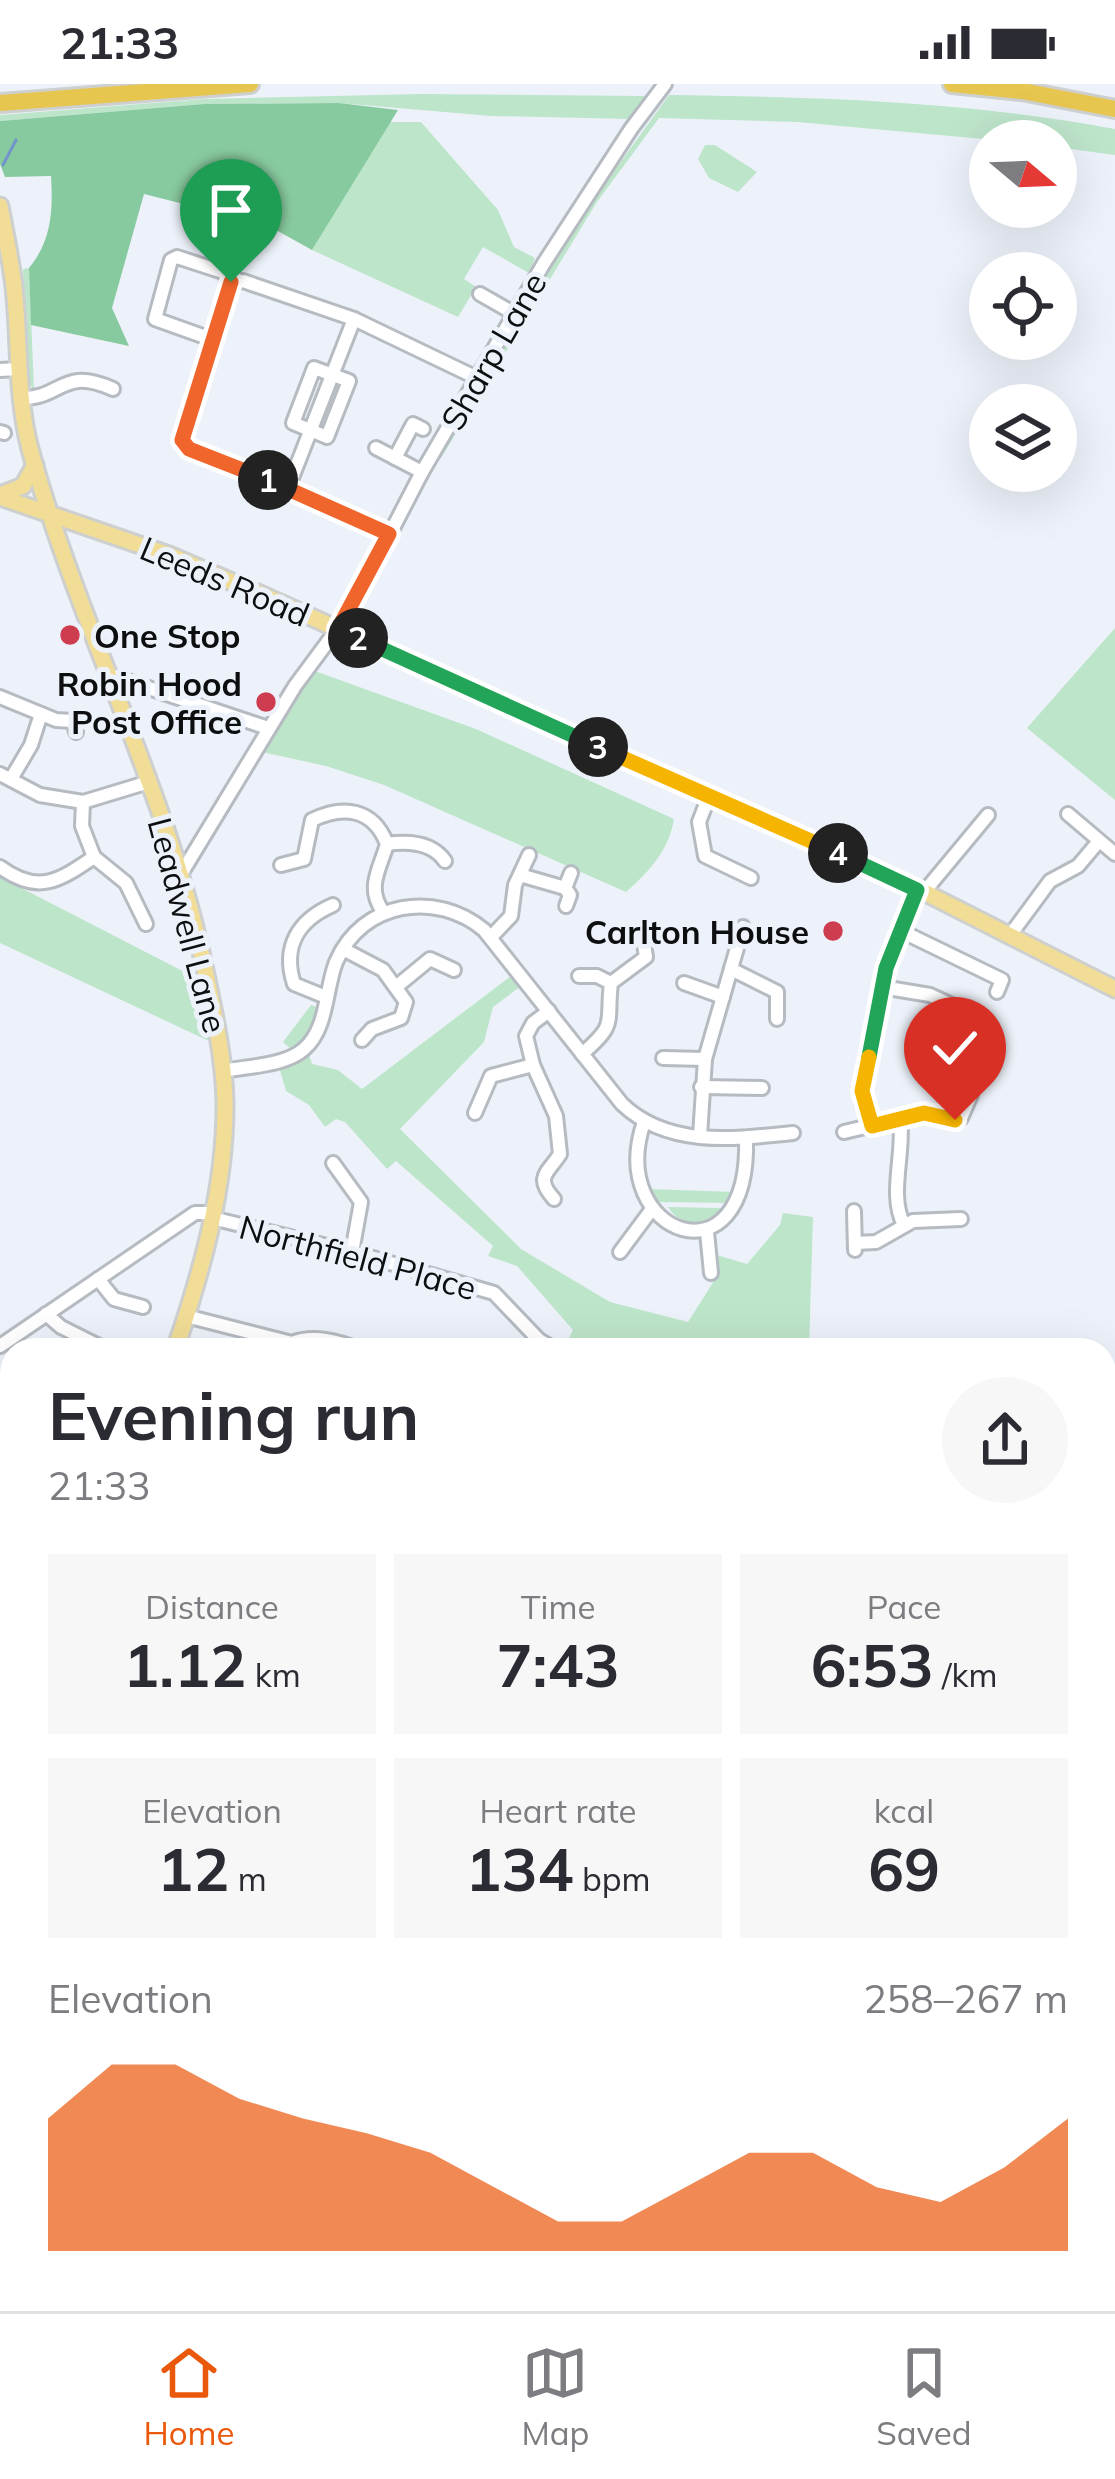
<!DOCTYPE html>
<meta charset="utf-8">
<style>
body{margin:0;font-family:Mulish,sans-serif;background:#f7f7f7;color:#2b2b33;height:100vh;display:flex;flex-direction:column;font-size:45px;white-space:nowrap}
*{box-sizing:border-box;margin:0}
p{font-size:39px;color:#7c7c81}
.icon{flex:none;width:66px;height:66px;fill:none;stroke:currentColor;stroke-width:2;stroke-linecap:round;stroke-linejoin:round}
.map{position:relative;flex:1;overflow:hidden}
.details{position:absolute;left:0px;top:1254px;width:1116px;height:975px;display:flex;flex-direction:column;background:#fff;border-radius:36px 36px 0 0;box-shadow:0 12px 48px #0002}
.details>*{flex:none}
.needle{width:78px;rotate:109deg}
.fabs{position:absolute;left:969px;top:36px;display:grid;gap:24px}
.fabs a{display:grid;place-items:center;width:108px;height:108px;border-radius:50%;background:#fff;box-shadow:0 12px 48px #0002;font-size:60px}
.pin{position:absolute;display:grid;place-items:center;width:102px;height:102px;color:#fff;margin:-123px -51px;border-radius:50% 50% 50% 0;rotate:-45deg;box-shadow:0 0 12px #0007}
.pin .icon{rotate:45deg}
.km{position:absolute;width:60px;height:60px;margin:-30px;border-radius:50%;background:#222;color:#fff;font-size:33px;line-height:60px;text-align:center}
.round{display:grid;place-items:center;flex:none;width:126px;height:126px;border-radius:63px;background:#f7f7f7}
.headline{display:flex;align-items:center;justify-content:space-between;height:204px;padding:0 48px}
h1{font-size:66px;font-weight:700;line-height:90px}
.metrics{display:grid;grid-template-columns:repeat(3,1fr);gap:18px;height:204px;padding:12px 48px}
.metrics div{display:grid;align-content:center;border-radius:0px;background:#f7f7f7;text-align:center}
.metrics b{font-size:60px;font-weight:700}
.metrics small{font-size:33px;font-weight:400}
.metrics p{font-size:33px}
.chart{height:336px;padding:24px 48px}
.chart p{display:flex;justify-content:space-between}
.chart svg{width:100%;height:216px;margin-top:12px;fill:#ea580c;opacity:.7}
.status{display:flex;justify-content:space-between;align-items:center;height:84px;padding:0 60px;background:#fff;direction:ltr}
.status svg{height:33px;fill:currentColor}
.menu{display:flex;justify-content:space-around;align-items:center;height:168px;border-top:3px solid #e1e1e2;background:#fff;font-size:33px;color:#7c7c81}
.menu a{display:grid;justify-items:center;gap:6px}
.menu .current{color:#ea580c}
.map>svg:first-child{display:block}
.green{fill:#bde5ca}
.forest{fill:#88ca9f}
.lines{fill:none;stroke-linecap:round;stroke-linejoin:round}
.stream{stroke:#7294cb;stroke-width:3}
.minor-casing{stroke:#b6bbc2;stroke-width:18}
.major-casing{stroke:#cecfcf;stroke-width:21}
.highway-casing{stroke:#cecfcf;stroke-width:22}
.minor{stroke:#fff;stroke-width:12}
.major{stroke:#f1dd95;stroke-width:15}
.highway{stroke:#e7c64f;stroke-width:16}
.split-1-casing{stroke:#fff;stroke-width:24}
.split-2-casing{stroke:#fff;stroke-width:24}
.split-3-casing{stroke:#fff;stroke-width:24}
.split-4-casing{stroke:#fff;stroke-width:24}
.split-5-casing{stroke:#fff;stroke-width:24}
.split-6-casing{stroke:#fff;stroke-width:24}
.split-1{stroke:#f0652b;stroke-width:15}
.split-2{stroke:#f0652b;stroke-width:15}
.split-3{stroke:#22a559;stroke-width:15}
.split-4{stroke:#f5b400;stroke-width:15}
.split-5{stroke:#22a559;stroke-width:15}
.split-6{stroke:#f5b400;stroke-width:15}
.poi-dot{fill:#cd3d4f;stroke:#edf2fa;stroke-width:4.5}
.labels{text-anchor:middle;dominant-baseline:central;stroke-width:10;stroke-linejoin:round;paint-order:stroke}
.street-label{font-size:33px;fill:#0c0e10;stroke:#edf2fa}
.poi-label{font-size:33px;font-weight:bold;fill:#0c0e10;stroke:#edf2fa;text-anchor:end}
</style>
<div class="status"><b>21:33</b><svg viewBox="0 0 49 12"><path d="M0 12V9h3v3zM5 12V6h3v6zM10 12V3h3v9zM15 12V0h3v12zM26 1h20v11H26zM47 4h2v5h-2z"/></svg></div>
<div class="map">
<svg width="1115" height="2227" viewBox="0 0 1115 2227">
<rect width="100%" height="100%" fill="#edf2fa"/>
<g class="green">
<path d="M421,10L646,12L630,35L491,32L339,19L204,20L0,37V31L204,15Z"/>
<path d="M669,11C822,13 963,17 1115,45V71L1056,63V57H1005L797,38L659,34L597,118L441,374L439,371L588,123Z"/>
<path d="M389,38H421L498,126L514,163L535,174L529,189L483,163L464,195L476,203L458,233L312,166Z"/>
<path d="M705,61H715L757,88L738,108L709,94L698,75Z"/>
<path d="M29,184L34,306L27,297L23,185Z"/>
<path d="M1115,544V716L1027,644Z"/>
<path d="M312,586L476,645L674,735C669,766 649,788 626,808L384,701L326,682L262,668Z"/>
<path d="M0,793L200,896L211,958L0,859Z"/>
<path d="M511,892L521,902L493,923L484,958L400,1045L521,1165L610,1218L688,1238L719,1189L717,1171L747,1180L780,1141L783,1129L813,1133L809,1266H563L573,1246L517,1182L488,1172L493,1162L396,1077L387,1085L345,1038L336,1035L325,1043L309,1021L286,1007L279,983L309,971L312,980L338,986L362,1005Z"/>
<path d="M311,921L319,924L307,954L292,966L283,958Z"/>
<path d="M648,1105L735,1108L730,1119L657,1118Z"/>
<path d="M668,1123L721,1124L723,1125C708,1145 681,1144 668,1123Z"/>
</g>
<g class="forest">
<path d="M339,19L398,26L312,166L267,141L144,110L112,224L129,262L31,241L29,184C52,156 53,126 51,92L5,93L0,80V37L204,20Z"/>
<path d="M23,2217H114L116,2227H23Z"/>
</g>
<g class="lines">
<path class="stream" d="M3,81L16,56"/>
<g class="minor-casing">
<g id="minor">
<path d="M231,198L182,352L183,360L389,450"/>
<path d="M231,198L243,197L354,235L477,294"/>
<path d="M480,210L515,230"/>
<path d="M211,255L155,235L171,176L177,173L223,188L231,198"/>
<path d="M314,284L349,297L327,353L293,339Z"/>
<path d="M0,286L18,285"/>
<path d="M20,314C63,315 61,282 113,305"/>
<path d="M0,348L4,349"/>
<path d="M376,364L422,388"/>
<path d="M395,374L413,340L423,345"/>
<path d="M288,404L354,235"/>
<path d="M107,590L268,644"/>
<path d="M0,613L56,636L73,637L76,648"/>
<path d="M0,690L40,711L83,718L149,698"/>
<path d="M11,695L31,661L41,630"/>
<path d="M709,712L699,738L705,772L751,794"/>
<path d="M83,718L82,742L94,773L126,799L146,840"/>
<path d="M1068,730L1115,770"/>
<path d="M387,760C408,757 432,758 445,777"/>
<path d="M281,781L304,775L312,736C343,721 373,724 387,760C380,785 365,804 384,829"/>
<path d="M0,783C38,811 59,797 94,773"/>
<path d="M181,790L295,602L349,529L422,388L544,179L631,45L665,0"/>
<path d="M520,791L565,804"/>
<path d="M924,808L988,731"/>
<path d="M566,822L570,811L565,804L571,789"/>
<path d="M899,846L1002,896L997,908"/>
<path d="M1011,850L1050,797L1078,782L1099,757"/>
<path d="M491,853L511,832L515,801L529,771"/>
<path d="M343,865L383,886L406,918L401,934L372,945L362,956"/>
<path d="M731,885L777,908V935"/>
<path d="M579,892H597L611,899"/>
<path d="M684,899L723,913"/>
<path d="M396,903L430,875L454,886"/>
<path d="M882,903L930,911L956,923L961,939L957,963"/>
<path d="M326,913L294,900C282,863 298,836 333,821"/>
<path d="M549,927L533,939L526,952L533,981L556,1032L560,1070C548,1089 534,1093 554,1115"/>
<path d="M582,970C618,939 606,940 611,899L646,873L642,847"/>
<path d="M663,974L705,975"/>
<path d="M223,987C248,982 285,982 304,965C328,944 325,906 336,878C362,817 436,806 484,846L622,1020C668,1064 735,1055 793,1049"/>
<path d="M701,1003L762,1004"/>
<path d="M475,1029L491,992L533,981"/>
<path d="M900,1035C905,1069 888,1111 904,1141"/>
<path d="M644,1038C605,1151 751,1205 746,1054"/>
<path d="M871,1043L862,1018L863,993L891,866L917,806"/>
<path d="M844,1048L924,1029L961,1034L971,1011"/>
<path d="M700,1052L705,975L743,843"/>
<path d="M333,1079L361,1118L352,1168"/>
<path d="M854,1127L855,1166"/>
<path d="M212,1134L352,1168L494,1209L539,1256L554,1265"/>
<path d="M707,1148L711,1189"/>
<path d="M855,1159L876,1158L913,1137L961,1135"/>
<path d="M620,1168L652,1125"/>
<path d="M98,1195L114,1215L143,1223"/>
<path d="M46,1230L61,1243L103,1264"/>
<path d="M186,1232L292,1259C314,1250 340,1258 361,1266"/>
<path d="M0,1262L195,1129H213"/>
</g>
</g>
<g class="major-casing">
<g id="major">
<path d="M0,122C5,149 11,176 14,203C20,258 16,311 30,365C79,544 169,709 206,891C215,933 224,975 225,1017C226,1102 202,1187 175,1266"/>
<path d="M0,411L23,402L35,381"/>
<path d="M0,413L169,471L253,507L924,808L1115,905"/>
<path d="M0,1835L12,1806"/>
</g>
</g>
<g class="highway-casing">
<g id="highway">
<path d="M952,0L1022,7L1115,25"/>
<path d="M0,19L250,0"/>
</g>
</g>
<use href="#minor" class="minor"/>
<use href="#major" class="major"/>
<use href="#highway" class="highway"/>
</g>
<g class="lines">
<g class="split-1-casing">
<path id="split-1" d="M231,198L182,356L189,365L268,396"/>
</g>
<g class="split-2-casing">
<path id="split-2" d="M268,396L389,450L338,545L358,554"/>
</g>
<g class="split-3-casing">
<path id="split-3" d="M358,554L598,663"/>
</g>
<g class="split-4-casing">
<path id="split-4" d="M598,663L838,769"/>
</g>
<g class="split-5-casing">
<path id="split-5" d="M838,769L917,806L886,884L869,973"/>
</g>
<g class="split-6-casing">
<path id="split-6" d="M869,973L862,1007L872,1042L924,1029L955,1036"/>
</g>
<use href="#split-1" class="split-1"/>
<use href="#split-2" class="split-2"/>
<use href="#split-3" class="split-3"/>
<use href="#split-4" class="split-4"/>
<use href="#split-5" class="split-5"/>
<use href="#split-6" class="split-6"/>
</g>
<g class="poi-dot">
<circle cx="70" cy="551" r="12"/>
<circle cx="266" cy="618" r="12"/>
<circle cx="833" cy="847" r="12"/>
</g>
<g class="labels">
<g class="street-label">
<text transform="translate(493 267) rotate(-60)">Sharp Lane</text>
<text transform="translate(225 497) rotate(23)">Leeds Road</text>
<text transform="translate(188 841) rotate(75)">Leadwell Lane</text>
<text transform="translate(358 1173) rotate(15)">Northfield Place</text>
</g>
<g class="poi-label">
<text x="94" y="551" text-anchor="start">One Stop</text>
<text x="242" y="599">Robin Hood<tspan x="242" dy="38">Post Office</tspan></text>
<text x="809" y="847">Carlton House</text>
</g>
</g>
</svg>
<div class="fabs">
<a><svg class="needle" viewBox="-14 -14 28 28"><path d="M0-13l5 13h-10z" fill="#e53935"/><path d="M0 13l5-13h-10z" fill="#7c7c81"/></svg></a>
<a><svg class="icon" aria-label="locate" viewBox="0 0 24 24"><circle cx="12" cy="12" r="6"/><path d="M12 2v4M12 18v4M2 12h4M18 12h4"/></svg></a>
<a><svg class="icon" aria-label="layers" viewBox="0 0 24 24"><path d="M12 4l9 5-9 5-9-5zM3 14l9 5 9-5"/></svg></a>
</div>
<div class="pin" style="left:231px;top:198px;background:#1e9e55"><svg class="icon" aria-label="arrive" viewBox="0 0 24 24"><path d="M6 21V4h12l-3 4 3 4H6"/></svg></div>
<div class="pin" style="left:955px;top:1036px;background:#d93025"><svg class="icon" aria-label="check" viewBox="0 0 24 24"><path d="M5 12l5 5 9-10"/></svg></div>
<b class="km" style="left:268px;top:396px">1</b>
<b class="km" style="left:358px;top:554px">2</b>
<b class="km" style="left:598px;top:663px">3</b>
<b class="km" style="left:838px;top:769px">4</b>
<section class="details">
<div class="headline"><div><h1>Evening run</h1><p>21:33</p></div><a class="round"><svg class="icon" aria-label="share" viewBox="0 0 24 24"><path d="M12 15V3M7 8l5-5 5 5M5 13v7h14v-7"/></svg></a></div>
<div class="metrics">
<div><p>Distance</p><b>1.12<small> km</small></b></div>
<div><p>Time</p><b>7:43</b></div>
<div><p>Pace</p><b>6:53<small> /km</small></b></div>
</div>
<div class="metrics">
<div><p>Elevation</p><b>12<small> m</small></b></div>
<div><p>Heart rate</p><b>134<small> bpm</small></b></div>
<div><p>kcal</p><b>69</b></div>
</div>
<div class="chart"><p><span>Elevation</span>258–267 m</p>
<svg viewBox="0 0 160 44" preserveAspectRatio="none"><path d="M0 44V17L10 6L20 6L30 13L40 17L50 20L60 24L70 31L80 38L90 38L100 31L110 24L120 24L130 31L140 34L150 27L160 17V44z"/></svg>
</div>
</section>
</div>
<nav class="menu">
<a class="current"><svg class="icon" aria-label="home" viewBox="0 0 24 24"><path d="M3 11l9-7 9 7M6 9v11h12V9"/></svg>Home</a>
<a><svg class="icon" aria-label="map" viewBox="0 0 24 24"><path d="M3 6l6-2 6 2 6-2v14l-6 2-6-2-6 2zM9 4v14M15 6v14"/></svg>Map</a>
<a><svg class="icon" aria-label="saved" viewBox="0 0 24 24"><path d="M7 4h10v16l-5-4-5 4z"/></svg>Saved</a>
</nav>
